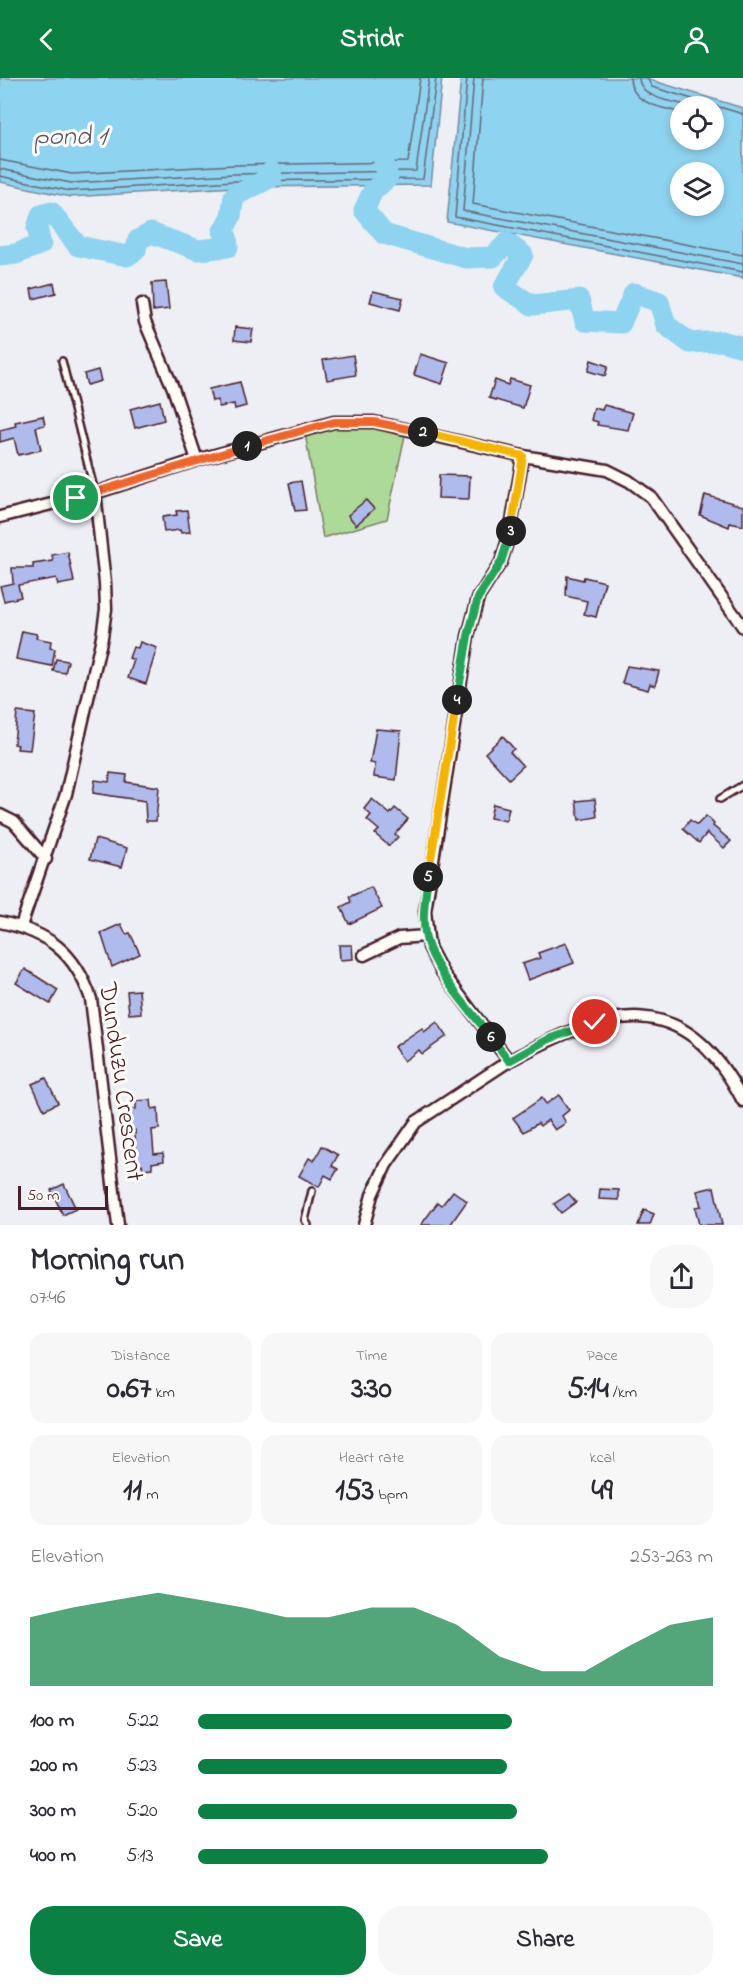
<!DOCTYPE html>
<meta charset="utf-8">
<style>
body{margin:0;font-family:"Indie Flower",sans-serif;background:#f7f7f7;color:#2b2b33;height:100vh;display:flex;flex-direction:column;font-size:22px;white-space:nowrap}
*{box-sizing:border-box;margin:0}
p{font-size:20px;color:#7c7c81}
.icon{flex:none;width:33px;height:33px;fill:none;stroke:currentColor;stroke-width:2;stroke-linecap:round;stroke-linejoin:round}
.map{position:relative;height:1147px;overflow:hidden}
.panel{display:flex;flex-direction:column;background:#fff;flex:1}
.panel>*{flex:none}
.fabs{position:absolute;left:670px;top:18px;display:grid;gap:12px}
.fabs a{display:grid;place-items:center;width:54px;height:54px;border-radius:50%;background:#fff;box-shadow:0 3px 9px #0003;font-size:30px}
.scale{position:absolute;left:18px;bottom:15px;width:90px;box-sizing:border-box;padding-left:6px;border:3px solid #4a1f2b;border-top:0;font-size:16px;line-height:21px;white-space:nowrap;color:#4a1f2b;-webkit-text-stroke:4px #fdfcf7;paint-order:stroke}
.pin{position:absolute;display:grid;place-items:center;width:51px;height:51px;color:#fff;margin:-26px;border:3px solid #fff;border-radius:50%;box-shadow:0 2px 6px #0007}
.km{position:absolute;width:30px;height:30px;margin:-15px;border-radius:50%;background:#222;color:#fff;font-size:16px;line-height:30px;text-align:center}
.round{display:grid;place-items:center;flex:none;width:63px;height:63px;border-radius:24px;background:#f7f7f7}
.headline{display:flex;align-items:center;justify-content:space-between;height:102px;padding:0 30px}
h1{font-size:33px;font-weight:700;line-height:45px}
.metrics{display:grid;grid-template-columns:repeat(3,1fr);gap:9px;height:102px;padding:6px 30px}
.metrics div{display:grid;align-content:center;border-radius:15px;background:#f7f7f7;text-align:center}
.metrics b{font-size:30px;font-weight:700}
.metrics small{font-size:16px;font-weight:400}
.metrics p{font-size:16px}
.chart{height:168px;padding:12px 30px}
.chart p{display:flex;justify-content:space-between}
.chart svg{width:100%;height:108px;margin-top:6px;fill:#0b8043;opacity:.7}
.primary-button{display:flex;gap:12px;margin-top:auto;padding:12px 30px}
.primary-button a{flex:1;height:69px;border-radius:24px;background:#0b8043;color:#fff;font-size:24px;font-weight:700;line-height:69px;text-align:center}
.primary-button a+a{background:#f7f7f7;color:#2b2b33}
ul{padding:0 30px;list-style:none;font-size:20px}
li{display:grid;grid-template-columns:96px 72px 1fr;align-items:center;height:45px}
li i{height:15px;border-radius:8px;background:#0b8043}
header{display:flex;justify-content:space-between;align-items:center;height:78px;padding:0 30px;background:#0b8043;color:#fff;font-size:27px;font-weight:700}
.map>svg:first-child{display:block}
.green{fill:#adda98;stroke:#7c7c62;stroke-width:1.5}
.water{fill:#8ed3ef;stroke:#738ba1;stroke-width:1.5;fill-rule:evenodd}
.lines{fill:none;stroke-linecap:round;stroke-linejoin:round}
.shore{stroke:#656779;stroke-width:1.5}
.river{stroke:#8ed3ef;stroke-width:21}
.building{fill:#afbbec;stroke:#4a1f2b;stroke-width:1.5}
.service-casing{stroke:#4a1f2b;stroke-width:10}
.minor-casing{stroke:#4a1f2b;stroke-width:15}
.service{stroke:#fdfcf7;stroke-width:5}
.minor{stroke:#fdfcf7;stroke-width:10}
.split-1-casing{stroke:#fff;stroke-width:12}
.split-2-casing{stroke:#fff;stroke-width:12}
.split-3-casing{stroke:#fff;stroke-width:12}
.split-4-casing{stroke:#fff;stroke-width:12}
.split-5-casing{stroke:#fff;stroke-width:12}
.split-6-casing{stroke:#fff;stroke-width:12}
.split-7-casing{stroke:#fff;stroke-width:12}
.split-1{stroke:#f0652b;stroke-width:8}
.split-2{stroke:#f0652b;stroke-width:8}
.split-3{stroke:#f5b400;stroke-width:8}
.split-4{stroke:#22a559;stroke-width:8}
.split-5{stroke:#f5b400;stroke-width:8}
.split-6{stroke:#22a559;stroke-width:8}
.split-7{stroke:#22a559;stroke-width:8}
.labels{text-anchor:middle;dominant-baseline:central;stroke-width:6;stroke-linejoin:round;paint-order:stroke}
.street-label{font-size:26px;fill:#4a1f2b;stroke:#fdfcf7}
.water-label{font-size:27px;font-style:italic;fill:#5e5566;stroke:#fdfcf7}
</style>
<header><svg class="icon" aria-label="back" viewBox="0 0 24 24"><path d="M15 5l-7 7 7 7"/></svg>Stridr<svg class="icon" aria-label="person" viewBox="0 0 24 24"><circle cx="12" cy="8" r="4"/><path d="M4 21q1-7 8-7t8 7"/></svg></header>
<div class="map">
<svg width="743" height="1147" viewBox="0 0 743 1147">
<rect width="100%" height="100%" fill="#edeff5"/>
<filter id="ink" filterUnits="userSpaceOnUse"><feTurbulence type="fractalNoise" baseFrequency=".0167" numOctaves="2"/><feDisplacementMap in="SourceGraphic" scale="12" xChannelSelector="R" yChannelSelector="G"/><feConvolveMatrix kernelMatrix="1 2 1 2 8 2 1 2 1" color-interpolation-filters="sRGB"/></filter>
<g filter="url(#ink)">
<path class="green" d="M341,346L406,353L387,441L323,460L305,355Z"/>
<g class="water">
<path d="M0,0H442L431,107L235,109L70,119L0,104Z"/>
<path d="M461,0H644L743,30V200L447,144ZM714,28V62H681V28ZM714,94V128H681V94Z"/>
</g>
<g class="lines">
<g class="shore">
<path d="M467,0L455,139L743,194"/>
<path d="M474,0L463,133L743,186"/>
<path d="M483,0L473,126L743,177"/>
<path d="M630,0C631,26 661,29 681,35"/>
<path d="M639,0C640,21 675,24 691,28"/>
<path d="M647,0L652,9L743,36"/>
<path d="M0,82L72,96L234,87L408,84L420,0"/>
<path d="M0,91L71,105L234,96L416,93L429,0"/>
<path d="M0,98L70,113L235,103L423,101L436,0"/>
</g>
<g class="river">
<path d="M384,85L388,99L373,113L364,132L384,156L466,180L493,179L507,165L523,177L504,209L532,227L579,222L585,243L621,245L634,215L659,224L666,247L690,265L721,263L743,269"/>
<path d="M0,178L16,176L41,166L37,150L41,137L51,134L78,168L127,178L136,172L138,162L151,155L198,172L228,169L227,159L223,153L231,138L234,118L272,99L271,94"/>
</g>
</g>
<g class="building">
<path d="M166,204L169,231L153,233L152,205Z"/>
<path d="M54,205L56,215L33,221L31,211Z"/>
<path d="M373,213L403,220L400,232L370,224Z"/>
<path d="M235,249L253,251L251,264L234,262Z"/>
<path d="M420,276L449,285L442,306L414,297Z"/>
<path d="M353,277L356,297L327,302L323,282Z"/>
<path d="M591,282L608,288L605,298L588,293Z"/>
<path d="M98,292L101,303L87,307L84,296Z"/>
<path d="M510,301L530,307L523,330L489,320L495,302L508,307Z"/>
<path d="M240,304L246,328L235,331L234,326L219,329L218,322L212,323L209,311Z"/>
<path d="M160,323L164,342L135,350L130,331Z"/>
<path d="M604,327L633,335L628,352L597,347L598,344L591,342L594,330L602,332Z"/>
<path d="M43,338L45,347L36,349L41,372L18,377L14,360L0,364V352L16,348L15,344Z"/>
<path d="M439,397L470,398L469,421L438,420Z"/>
<path d="M301,403L306,432L295,433L289,405Z"/>
<path d="M705,417L743,428V448L730,445L729,449L700,437Z"/>
<path d="M366,422L374,431L356,447L348,437Z"/>
<path d="M187,432L190,454L181,455L180,452L164,454L162,439L177,437L176,433Z"/>
<path d="M68,474L74,504L58,507L56,500L18,507L21,519L4,523L0,508L13,505L12,490H33V486L53,483L52,477Z"/>
<path d="M567,498L583,502L584,499L605,504L596,539L584,536L587,523L566,518Z"/>
<path d="M22,553L37,556L36,560L51,563L50,570L55,571L52,588L16,581Z"/>
<path d="M140,564L157,570L146,606L128,600L134,582L129,580L133,569L138,570Z"/>
<path d="M56,581L68,583L65,595L53,593Z"/>
<path d="M627,588L659,593L655,608L650,606L648,612L622,605Z"/>
<path d="M17,634L35,636L30,672L17,671L18,667L14,666Z"/>
<path d="M376,651L401,653L396,702L374,699L375,686L370,685Z"/>
<path d="M503,658L514,671L510,674L523,688L509,701L485,675Z"/>
<path d="M110,695L127,697L126,704L159,709L156,743H146L145,723L93,715L95,702L109,704Z"/>
<path d="M372,721L390,736L395,730L408,741L395,756L398,759L389,768L375,756L379,752L367,742L371,737L364,731Z"/>
<path d="M595,721L597,739L579,742L576,723Z"/>
<path d="M493,726L509,730L506,743L490,740Z"/>
<path d="M706,738L714,746L713,748L731,763L724,770L707,755L699,765L683,751L690,742L697,747Z"/>
<path d="M95,761L127,770L122,789L90,781Z"/>
<path d="M371,809L382,830L349,846L341,829L351,824L349,819Z"/>
<path d="M121,846L126,856L130,855L140,876L112,889L101,855Z"/>
<path d="M566,865L574,885L528,902L522,886L540,880L538,875Z"/>
<path d="M339,867H352L353,881L340,882Z"/>
<path d="M25,891L58,912L50,926L16,905Z"/>
<path d="M139,912L141,935L129,936L127,913Z"/>
<path d="M437,944L447,958L422,976L419,972L404,983L394,969L422,950L424,954Z"/>
<path d="M46,1000L58,1025L44,1032L32,1006Z"/>
<path d="M559,1017L569,1032L562,1038L566,1045L555,1052L548,1042L540,1048L538,1045L524,1054L513,1040L542,1020L546,1026Z"/>
<path d="M151,1022L152,1031L158,1030L159,1051L152,1052L154,1076L163,1075L164,1083L152,1085V1090L143,1091L142,1086L136,1087L135,1052H127L126,1032L136,1031V1023Z"/>
<path d="M322,1068L338,1077L332,1088L338,1091L332,1101L325,1097L319,1109L299,1098L309,1080L314,1083Z"/>
<path d="M64,1106L76,1131L63,1137L51,1112Z"/>
<path d="M714,1109L722,1147H699L695,1129L701,1128L697,1113Z"/>
<path d="M600,1111L619,1112V1122L599,1121Z"/>
<path d="M453,1113L467,1123L450,1147H421L438,1124L442,1127Z"/>
<path d="M569,1116L576,1124L561,1135L554,1126Z"/>
<path d="M644,1132L654,1136L650,1147H638Z"/>
</g>
<g class="lines">
<g class="service-casing">
<g id="service">
<path d="M62,283L95,415"/>
<path d="M720,721L743,707"/>
<path d="M308,1147L305,1142L312,1113"/>
</g>
</g>
<g class="minor-casing">
<g id="minor">
<path d="M142,226L145,244L173,310L197,382"/>
<path d="M0,439L95,415L197,382L334,344H374L523,378L607,392L629,403L651,419L743,549"/>
<path d="M0,737L14,744L46,781"/>
<path d="M0,844C48,854 75,874 91,921L118,1147"/>
<path d="M21,848L66,716L102,559L106,531L105,505L95,415"/>
<path d="M364,877L399,860L426,858"/>
<path d="M509,983C606,930 683,906 743,1023"/>
<path d="M364,1147L372,1117L386,1087L416,1044L509,983L442,894L429,869L425,833L468,558L478,520L501,484L510,455L523,378"/>
</g>
</g>
<use href="#service" class="service"/>
<use href="#minor" class="minor"/>
</g>
</g>
<g class="lines" filter="url(#ink)">
<g class="split-1-casing">
<path id="split-1" d="M76,420L247,368"/>
</g>
<g class="split-2-casing">
<path id="split-2" d="M247,368L334,344H374L423,354"/>
</g>
<g class="split-3-casing">
<path id="split-3" d="M423,354L523,378L511,453"/>
</g>
<g class="split-4-casing">
<path id="split-4" d="M457,622L468,558L478,520L501,484L511,453"/>
</g>
<g class="split-5-casing">
<path id="split-5" d="M428,799L457,622"/>
</g>
<g class="split-6-casing">
<path id="split-6" d="M428,799C425,820 420,849 429,870C442,902 470,932 491,959"/>
</g>
<g class="split-7-casing">
<path id="split-7" d="M491,959L509,983L547,962L595,944"/>
</g>
<use href="#split-1" class="split-1"/>
<use href="#split-2" class="split-2"/>
<use href="#split-3" class="split-3"/>
<use href="#split-4" class="split-4"/>
<use href="#split-5" class="split-5"/>
<use href="#split-6" class="split-6"/>
<use href="#split-7" class="split-7"/>
</g>
<g class="labels">
<g class="street-label">
<text transform="translate(120 1004) rotate(82)">Dunduzu Crescent</text>
</g>
<g class="water-label">
<text x="70" y="59">pond 1</text>
</g>
</g>
</svg>
<div class="fabs">
<a><svg class="icon" aria-label="locate" viewBox="0 0 24 24"><circle cx="12" cy="12" r="6"/><path d="M12 2v4M12 18v4M2 12h4M18 12h4"/></svg></a>
<a><svg class="icon" aria-label="layers" viewBox="0 0 24 24"><path d="M12 4l9 5-9 5-9-5zM3 14l9 5 9-5"/></svg></a>
</div>
<div class="scale">50 m</div>
<div class="pin" style="left:76px;top:420px;background:#1e9e55"><svg class="icon" aria-label="arrive" viewBox="0 0 24 24"><path d="M6 21V4h12l-3 4 3 4H6"/></svg></div>
<div class="pin" style="left:595px;top:944px;background:#d93025"><svg class="icon" aria-label="check" viewBox="0 0 24 24"><path d="M5 12l5 5 9-10"/></svg></div>
<b class="km" style="left:247px;top:368px">1</b>
<b class="km" style="left:423px;top:354px">2</b>
<b class="km" style="left:511px;top:453px">3</b>
<b class="km" style="left:457px;top:622px">4</b>
<b class="km" style="left:428px;top:799px">5</b>
<b class="km" style="left:491px;top:959px">6</b>
</div>
<section class="panel">
<div class="headline"><div><h1>Morning run</h1><p>07:46</p></div><a class="round"><svg class="icon" aria-label="share" viewBox="0 0 24 24"><path d="M12 15V3M7 8l5-5 5 5M5 13v7h14v-7"/></svg></a></div>
<div class="metrics">
<div><p>Distance</p><b>0.67<small> km</small></b></div>
<div><p>Time</p><b>3:30</b></div>
<div><p>Pace</p><b>5:14<small> /km</small></b></div>
</div>
<div class="metrics">
<div><p>Elevation</p><b>11<small> m</small></b></div>
<div><p>Heart rate</p><b>153<small> bpm</small></b></div>
<div><p>kcal</p><b>49</b></div>
</div>
<div class="chart"><p><span>Elevation</span>253–263 m</p>
<svg viewBox="0 0 160 44" preserveAspectRatio="none"><path d="M0 44V16L10 12L20 9L30 6L40 9L50 12L60 16L70 16L80 12L90 12L100 19L110 32L120 38L130 38L140 28L150 19L160 16V44z"/></svg>
</div>
<ul>
<li><b>100 m</b>5:22<i style="width:61%"></i></li>
<li><b>200 m</b>5:23<i style="width:60%"></i></li>
<li><b>300 m</b>5:20<i style="width:62%"></i></li>
<li><b>400 m</b>5:13<i style="width:68%"></i></li>
</ul>
<div class="primary-button"><a>Save</a><a>Share</a></div>
</section>
